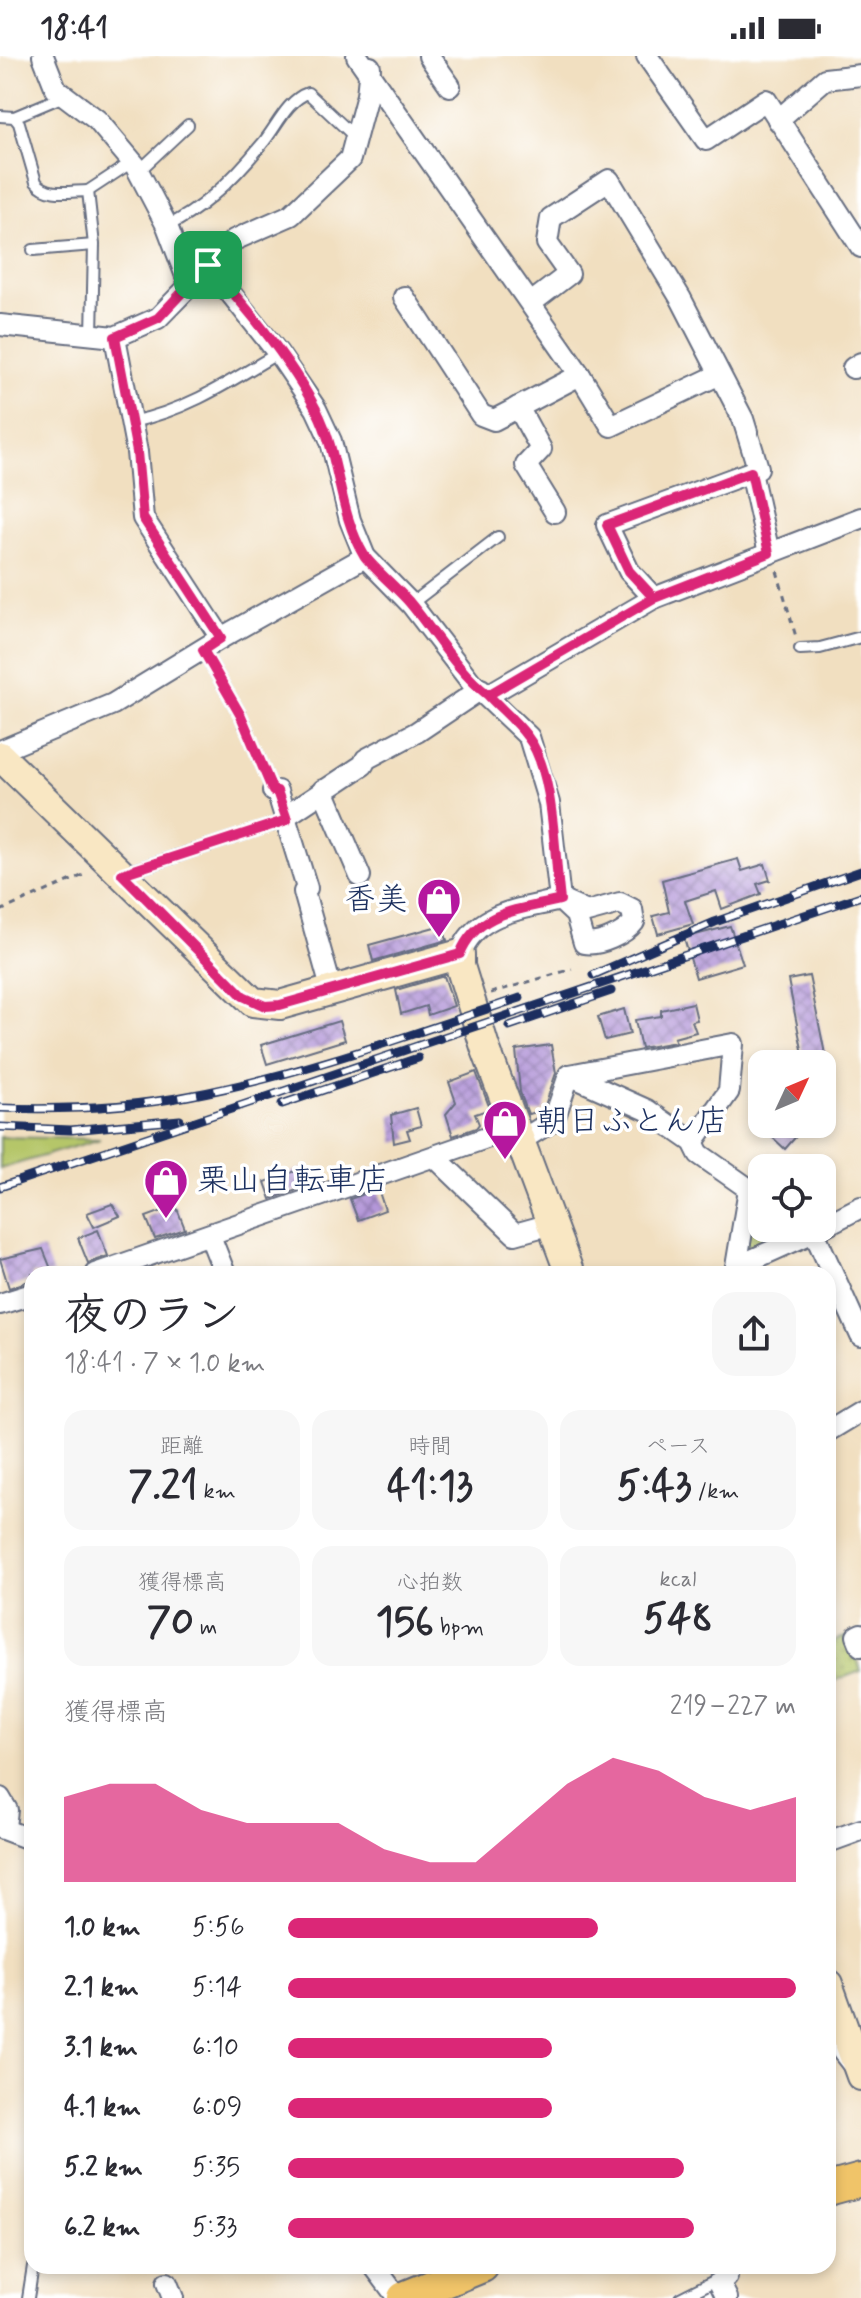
<!DOCTYPE html>
<html lang="ja">
<meta charset="utf-8">
<style>
body{margin:0;font-family:Mynerve,"Klee One",sans-serif;background:#f7f7f7;color:#2b2b33;height:100vh;display:flex;flex-direction:column;font-size:30px;white-space:nowrap}
*{box-sizing:border-box;margin:0}
p{font-size:26px;color:#7c7c81}
.icon{flex:none;width:44px;height:44px;fill:none;stroke:currentColor;stroke-width:2;stroke-linecap:round;stroke-linejoin:round}
.map{position:relative;flex:1;overflow:hidden}
.panel{position:absolute;left:24px;top:1210px;width:812px;height:1008px;display:flex;flex-direction:column;background:#fff;border-radius:24px;box-shadow:0 4px 12px #0003}
.panel>*{flex:none}
.needle{width:52px;rotate:46deg}
.fabs{position:absolute;left:748px;top:994px;display:grid;gap:16px}
.fabs a{display:grid;place-items:center;width:88px;height:88px;border-radius:16px;background:#fff;box-shadow:0 4px 12px #0003;font-size:40px}
.pin{position:absolute;display:grid;place-items:center;width:68px;height:68px;color:#fff;margin:-34px;border-radius:16px;box-shadow:0 4px 12px #0006}
.round{display:grid;place-items:center;flex:none;width:84px;height:84px;border-radius:24px;background:#f7f7f7}
.head{display:flex;align-items:center;justify-content:space-between;height:136px;padding:0 40px}
h1{font-size:44px;font-weight:800;line-height:60px}
.stats{display:grid;grid-template-columns:repeat(3,1fr);gap:12px;height:136px;padding:8px 40px}
.stats div{display:grid;align-content:center;border-radius:20px;background:#f7f7f7;text-align:center}
.stats b{font-size:40px;font-weight:800}
.stats small{font-size:22px;font-weight:400}
.stats p{font-size:22px}
.chart{height:224px;padding:16px 40px}
.chart p{display:flex;justify-content:space-between}
.chart svg{width:100%;height:144px;margin-top:8px;fill:#db2777;opacity:.7}
ul{padding:0 40px;list-style:none;font-size:26px}
li{display:grid;grid-template-columns:128px 96px 1fr;align-items:center;height:60px}
li i{height:20px;border-radius:10px;background:#db2777}
.status{display:flex;justify-content:space-between;align-items:center;height:56px;padding:0 40px;background:#fff;direction:ltr}
.status svg{height:22px;fill:currentColor}
.map>svg:first-child{display:block}
.grass{fill:#b5c669;stroke:#687a64;stroke-width:2}
.park{fill:url(#park-dots);stroke:#687a64;stroke-width:2}
.building{fill:url(#building-cross-hatch)}
.lines{fill:none;stroke-linecap:round;stroke-linejoin:round}
.service-casing{stroke:#666d80;stroke-width:14}
.minor-casing{stroke:#666d80;stroke-width:24}
.secondary-casing{stroke:#666d80;stroke-width:32}
.primary-casing{stroke:#666d80;stroke-width:36}
.path{stroke:#666d80;stroke-width:3;stroke-dasharray:6 6;stroke-linecap:butt}
.service{stroke:#fff;stroke-width:10}
.minor{stroke:#fff;stroke-width:20}
.secondary{stroke:#f9e7c3;stroke-width:28}
.primary{stroke:#f0c469;stroke-width:32}
.rail-casing{stroke:#1b2f5e;stroke-width:9}
.rail{stroke:#fff;stroke-width:6;stroke-dasharray:18;stroke-linecap:butt}
.route-casing{stroke:#fff;stroke-width:16}
.route{stroke:#db2777;stroke-width:10}
.labels{text-anchor:middle;dominant-baseline:central;stroke-width:7;stroke-linejoin:round;paint-order:stroke}
.poi-label{font-size:32px;fill:#1b2f5e;stroke:#fff;text-anchor:start}
</style>
<div class="status"><b>18:41</b><svg viewBox="0 0 49 12"><path d="M0 12V9h3v3zM5 12V6h3v6zM10 12V3h3v9zM15 12V0h3v12zM26 1h20v11H26zM47 4h2v5h-2z"/></svg></div>
<div class="map">
<svg width="861" height="2242" viewBox="0 0 861 2242">
<defs>
<pattern id="park-dots" width="8" height="8" patternUnits="userSpaceOnUse" patternTransform="scale(2)"><rect width="8" height="8" fill="#b5c669"/><path d="M2 2h.1M6 6h.1" fill="none" stroke="#9baa5d" stroke-width="1.8" stroke-linecap="round"/></pattern>
<pattern id="building-cross-hatch" width="8" height="8" patternUnits="userSpaceOnUse" patternTransform="scale(2)"><rect width="8" height="8" fill="#b396d8"/><path d="M0 0l8 8M0 8l8-8" fill="none" stroke="#917bb2"/></pattern>
</defs>
<rect width="100%" height="100%" fill="#fff"/>
<filter id="ink" filterUnits="userSpaceOnUse"><feTurbulence type="fractalNoise" baseFrequency=".0125" numOctaves="2"/><feDisplacementMap in="SourceGraphic" scale="16" xChannelSelector="R" yChannelSelector="G"/><feConvolveMatrix kernelMatrix="1 2 1 2 8 2 1 2 1" color-interpolation-filters="sRGB"/></filter>
<filter id="wash" filterUnits="userSpaceOnUse"><feTurbulence type="fractalNoise" baseFrequency=".006" numOctaves="4" result="noise"/><feDisplacementMap in="SourceGraphic" scale="32" xChannelSelector="R" yChannelSelector="G"/><feGaussianBlur stdDeviation="1.8" result="paint"/><feColorMatrix in="noise" values="0 0 0 0 0 0 0 0 0 0 0 0 0 0 0 0 0 1.4 0 .05"/><feComposite in="paint" operator="in"/></filter>
<g filter="url(#wash)">
<rect width="100%" height="100%" fill="#f1dfc0"/>
<path class="grass" d="M0,1081L100,1083L0,1113Z"/>
<g class="park">
<path d="M762,1131V1172H787L791,1180L752,1197L745,1189L752,1152Z"/>
<path d="M850,1579L861,1615L829,1627L828,1587Z"/>
</g>
<g id="blocks">
<g class="building">
<path d="M738,803L742,815L765,808L770,824L757,828L761,838L722,853L716,835L685,845L693,868L658,878L653,860L669,856L662,824Z"/>
<path d="M442,869L447,884L373,905L369,889Z"/>
<path d="M730,870L743,908L696,922L684,882Z"/>
<path d="M444,920L454,950L428,959L426,950L401,958L396,934Z"/>
<path d="M809,920L821,978L827,1008H805L788,924Z"/>
<path d="M693,947L697,964L692,965L696,976L674,982L676,986L641,992L635,964L661,960V954Z"/>
<path d="M624,953L630,978L605,984L598,961Z"/>
<path d="M339,965L345,984L267,1008L261,989Z"/>
<path d="M551,989L556,1017L543,1055L528,1058L520,1036L516,994Z"/>
<path d="M476,1016L490,1053L475,1058L479,1068L476,1072L453,1080L446,1058L456,1046L449,1026Z"/>
<path d="M416,1052L421,1070L407,1074L410,1083L394,1087L391,1059Z"/>
<path d="M781,1068H807L785,1093L771,1080Z"/>
<path d="M304,1112L323,1125L271,1143L265,1126Z"/>
<path d="M378,1133L385,1154L358,1164L350,1143Z"/>
<path d="M112,1148L120,1160L94,1171L87,1157Z"/>
<path d="M176,1150L185,1173L155,1183L146,1161Z"/>
<path d="M98,1174L108,1200L88,1207L78,1182Z"/>
<path d="M43,1193L53,1218H32V1224L9,1232L0,1203Z"/>
</g>
</g>
</g>
<g filter="url(#ink)">
<use href="#blocks" fill-opacity="0" stroke="#666d80" stroke-width="2"/>
<g class="lines">
<g class="service-casing">
<g id="service">
<path d="M0,60L14,61L19,67L36,126C48,141 70,135 88,135L94,189L92,278"/>
<path d="M14,61L64,40"/>
<path d="M139,115L188,69"/>
<path d="M88,135L132,106"/>
<path d="M167,170C204,153 236,120 262,88C276,72 287,44 308,37L355,81"/>
<path d="M33,194L94,189"/>
<path d="M131,366C186,355 231,325 278,297"/>
<path d="M411,548L498,481"/>
<path d="M800,593L820,592L861,581"/>
<path d="M203,594L241,660L273,735"/>
<path d="M125,817L287,764"/>
<path d="M828,1985L849,2012"/>
<path d="M28,2242L33,2210"/>
<path d="M680,2242L712,2226H719"/>
</g>
</g>
<g class="minor-casing">
<g id="minor">
<path d="M43,0L56,33L97,64L135,109L167,170L189,228"/>
<path d="M357,0L580,319L611,370L718,319"/>
<path d="M429,0L450,30"/>
<path d="M647,0L706,84L766,44L861,191"/>
<path d="M778,64L825,23L861,19"/>
<path d="M208,209L278,297L316,353L331,385L350,464L365,501L411,548L471,626L529,681L549,747L560,844C520,854 477,855 460,898"/>
<path d="M404,241L481,359L494,364L580,319"/>
<path d="M531,247L569,218L547,187L551,162L609,124L681,243L743,363L758,412L751,416"/>
<path d="M0,269L115,281L158,262L234,184L291,159L350,103L367,39L370,11"/>
<path d="M115,281L137,396L143,462L221,582"/>
<path d="M853,312L861,307"/>
<path d="M518,351L541,393L526,409L555,456"/>
<path d="M654,542L629,515L607,469L751,416L769,497"/>
<path d="M488,639L654,542L861,462"/>
<path d="M0,695L113,648L221,582L365,501"/>
<path d="M323,734L360,820"/>
<path d="M273,735H277L307,832L304,836L331,932"/>
<path d="M286,760L363,709L366,703L417,676L481,633"/>
<path d="M560,844L587,856L620,847L632,853L634,866C625,878 599,890 584,887L576,859Z"/>
<path d="M569,1019L733,988L729,1035L693,1086"/>
<path d="M520,1085L554,1064L569,1019L647,1054L693,1086L699,1098L749,1133L736,1211"/>
<path d="M435,1101L515,1178L551,1168"/>
<path d="M822,1171L861,1151"/>
<path d="M821,1172L814,1176L861,1280"/>
<path d="M210,1180L225,1218"/>
<path d="M95,1218L515,1072"/>
<path d="M739,1218L736,1211L814,1176"/>
<path d="M0,1248L32,1238"/>
<path d="M828,1375L861,1355"/>
<path d="M861,1578L857,1580L861,1590"/>
<path d="M0,1742L7,1754L5,1771"/>
<path d="M0,1772L32,1784"/>
<path d="M828,1786L861,1774"/>
<path d="M374,2210L398,2242"/>
<path d="M721,2210L727,2221L719,2226L727,2242"/>
<path d="M167,2227L173,2242"/>
</g>
</g>
<g class="secondary-casing">
<g id="secondary">
<path d="M0,700L253,946L280,949L460,898V910L485,991L570,1218"/>
<path d="M828,1928L861,2020"/>
</g>
</g>
<g class="primary-casing">
<g id="primary">
<path d="M828,2133L861,2124"/>
<path d="M404,2242L482,2210"/>
</g>
</g>
<g class="path">
<path d="M777,515L796,581"/>
<path d="M0,855L86,818"/>
<path d="M491,937L572,913"/>
</g>
<use href="#service" class="service"/>
<use href="#minor" class="minor"/>
<use href="#secondary" class="secondary"/>
<use href="#primary" class="primary"/>
<g class="rail-casing">
<g id="rail">
<path d="M593,919L715,866L861,815"/>
<path d="M509,970L611,935"/>
<path d="M282,1048L418,1002"/>
<path d="M0,1052C63,1054 126,1052 188,1040C301,1019 412,978 520,942"/>
<path d="M0,1071L71,1074L180,1064"/>
<path d="M0,1131L861,840"/>
</g>
</g>
<use href="#rail" class="rail"/>
</g>
</g>
<g class="lines" filter="url(#ink)">
<g class="route-casing">
<path id="route" d="M208,209L158,262L115,281L137,396L143,462L221,582L203,594L241,660L273,735H277L287,764L122,818L243,940L265,950L280,949L460,898C477,855 520,854 560,844C554,799 555,715 527,680C516,665 501,653 488,639L654,542L769,497L751,416L607,469L629,515L654,542L488,639C456,614 436,578 410,547C399,534 371,510 364,499C338,456 340,400 317,355C291,305 246,250 208,209"/>
</g>
<use href="#route" class="route"/>
</g>
<defs>
<g id="shop-pin" transform="scale(2.3)"><path d="M0 17L-7.5 6A9.5 9.5 0 1 1 7.5 6Z" fill="#b5179e" stroke="#fff"/><path d="M-5-2.5h2.3a2.7 3.5 0 0 1 5.4 0H5L5.5 6h-11ZM-1.5-2.5h3a1.5 2.3 0 0 0-3 0Z" fill="#fff"/></g>
</defs>
<g fill-rule="evenodd">
<use href="#shop-pin" x="439" y="844"/>
<use href="#shop-pin" x="505" y="1066"/>
<use href="#shop-pin" x="166" y="1125"/>
</g>
<g class="labels">
<g class="poi-label">
<text x="408" y="844" text-anchor="end">香美</text>
<text x="536" y="1066">朝日ふとん店</text>
<text x="197" y="1125">栗山自転車店</text>
</g>
</g>
</svg>
<div class="fabs">
<a><svg class="needle" viewBox="-14 -14 28 28"><path d="M0-13l5 13h-10z" fill="#e53935"/><path d="M0 13l5-13h-10z" fill="#7c7c81"/></svg></a>
<a><svg class="icon" aria-label="locate" viewBox="0 0 24 24"><circle cx="12" cy="12" r="6"/><path d="M12 2v4M12 18v4M2 12h4M18 12h4"/></svg></a>
</div>
<div class="pin" style="left:208px;top:209px;background:#1e9e55"><svg class="icon" aria-label="arrive" viewBox="0 0 24 24"><path d="M6 21V4h12l-3 4 3 4H6"/></svg></div>
<section class="panel">
<div class="head"><div><h1>夜のラン</h1><p>18:41 · 7 × 1.0 km</p></div><a class="round"><svg class="icon" aria-label="share" viewBox="0 0 24 24"><path d="M12 15V3M7 8l5-5 5 5M5 13v7h14v-7"/></svg></a></div>
<div class="stats">
<div><p>距離</p><b>7.21<small> km</small></b></div>
<div><p>時間</p><b>41:13</b></div>
<div><p>ペース</p><b>5:43<small> /km</small></b></div>
</div>
<div class="stats">
<div><p>獲得標高</p><b>70<small> m</small></b></div>
<div><p>心拍数</p><b>156<small> bpm</small></b></div>
<div><p>kcal</p><b>548</b></div>
</div>
<div class="chart"><p><span>獲得標高</span>219–227 m</p>
<svg viewBox="0 0 160 44" preserveAspectRatio="none"><path d="M0 44V18L10 14L20 14L30 22L40 26L50 26L60 26L70 34L80 38L90 38L100 26L110 14L120 6L130 10L140 18L150 22L160 18V44z"/></svg>
</div>
<ul>
<li><b>1.0 km</b>5:56<i style="width:61%"></i></li>
<li><b>2.1 km</b>5:14<i style="width:100%"></i></li>
<li><b>3.1 km</b>6:10<i style="width:52%"></i></li>
<li><b>4.1 km</b>6:09<i style="width:52%"></i></li>
<li><b>5.2 km</b>5:35<i style="width:78%"></i></li>
<li><b>6.2 km</b>5:33<i style="width:80%"></i></li>
</ul>
</section>
</div>
